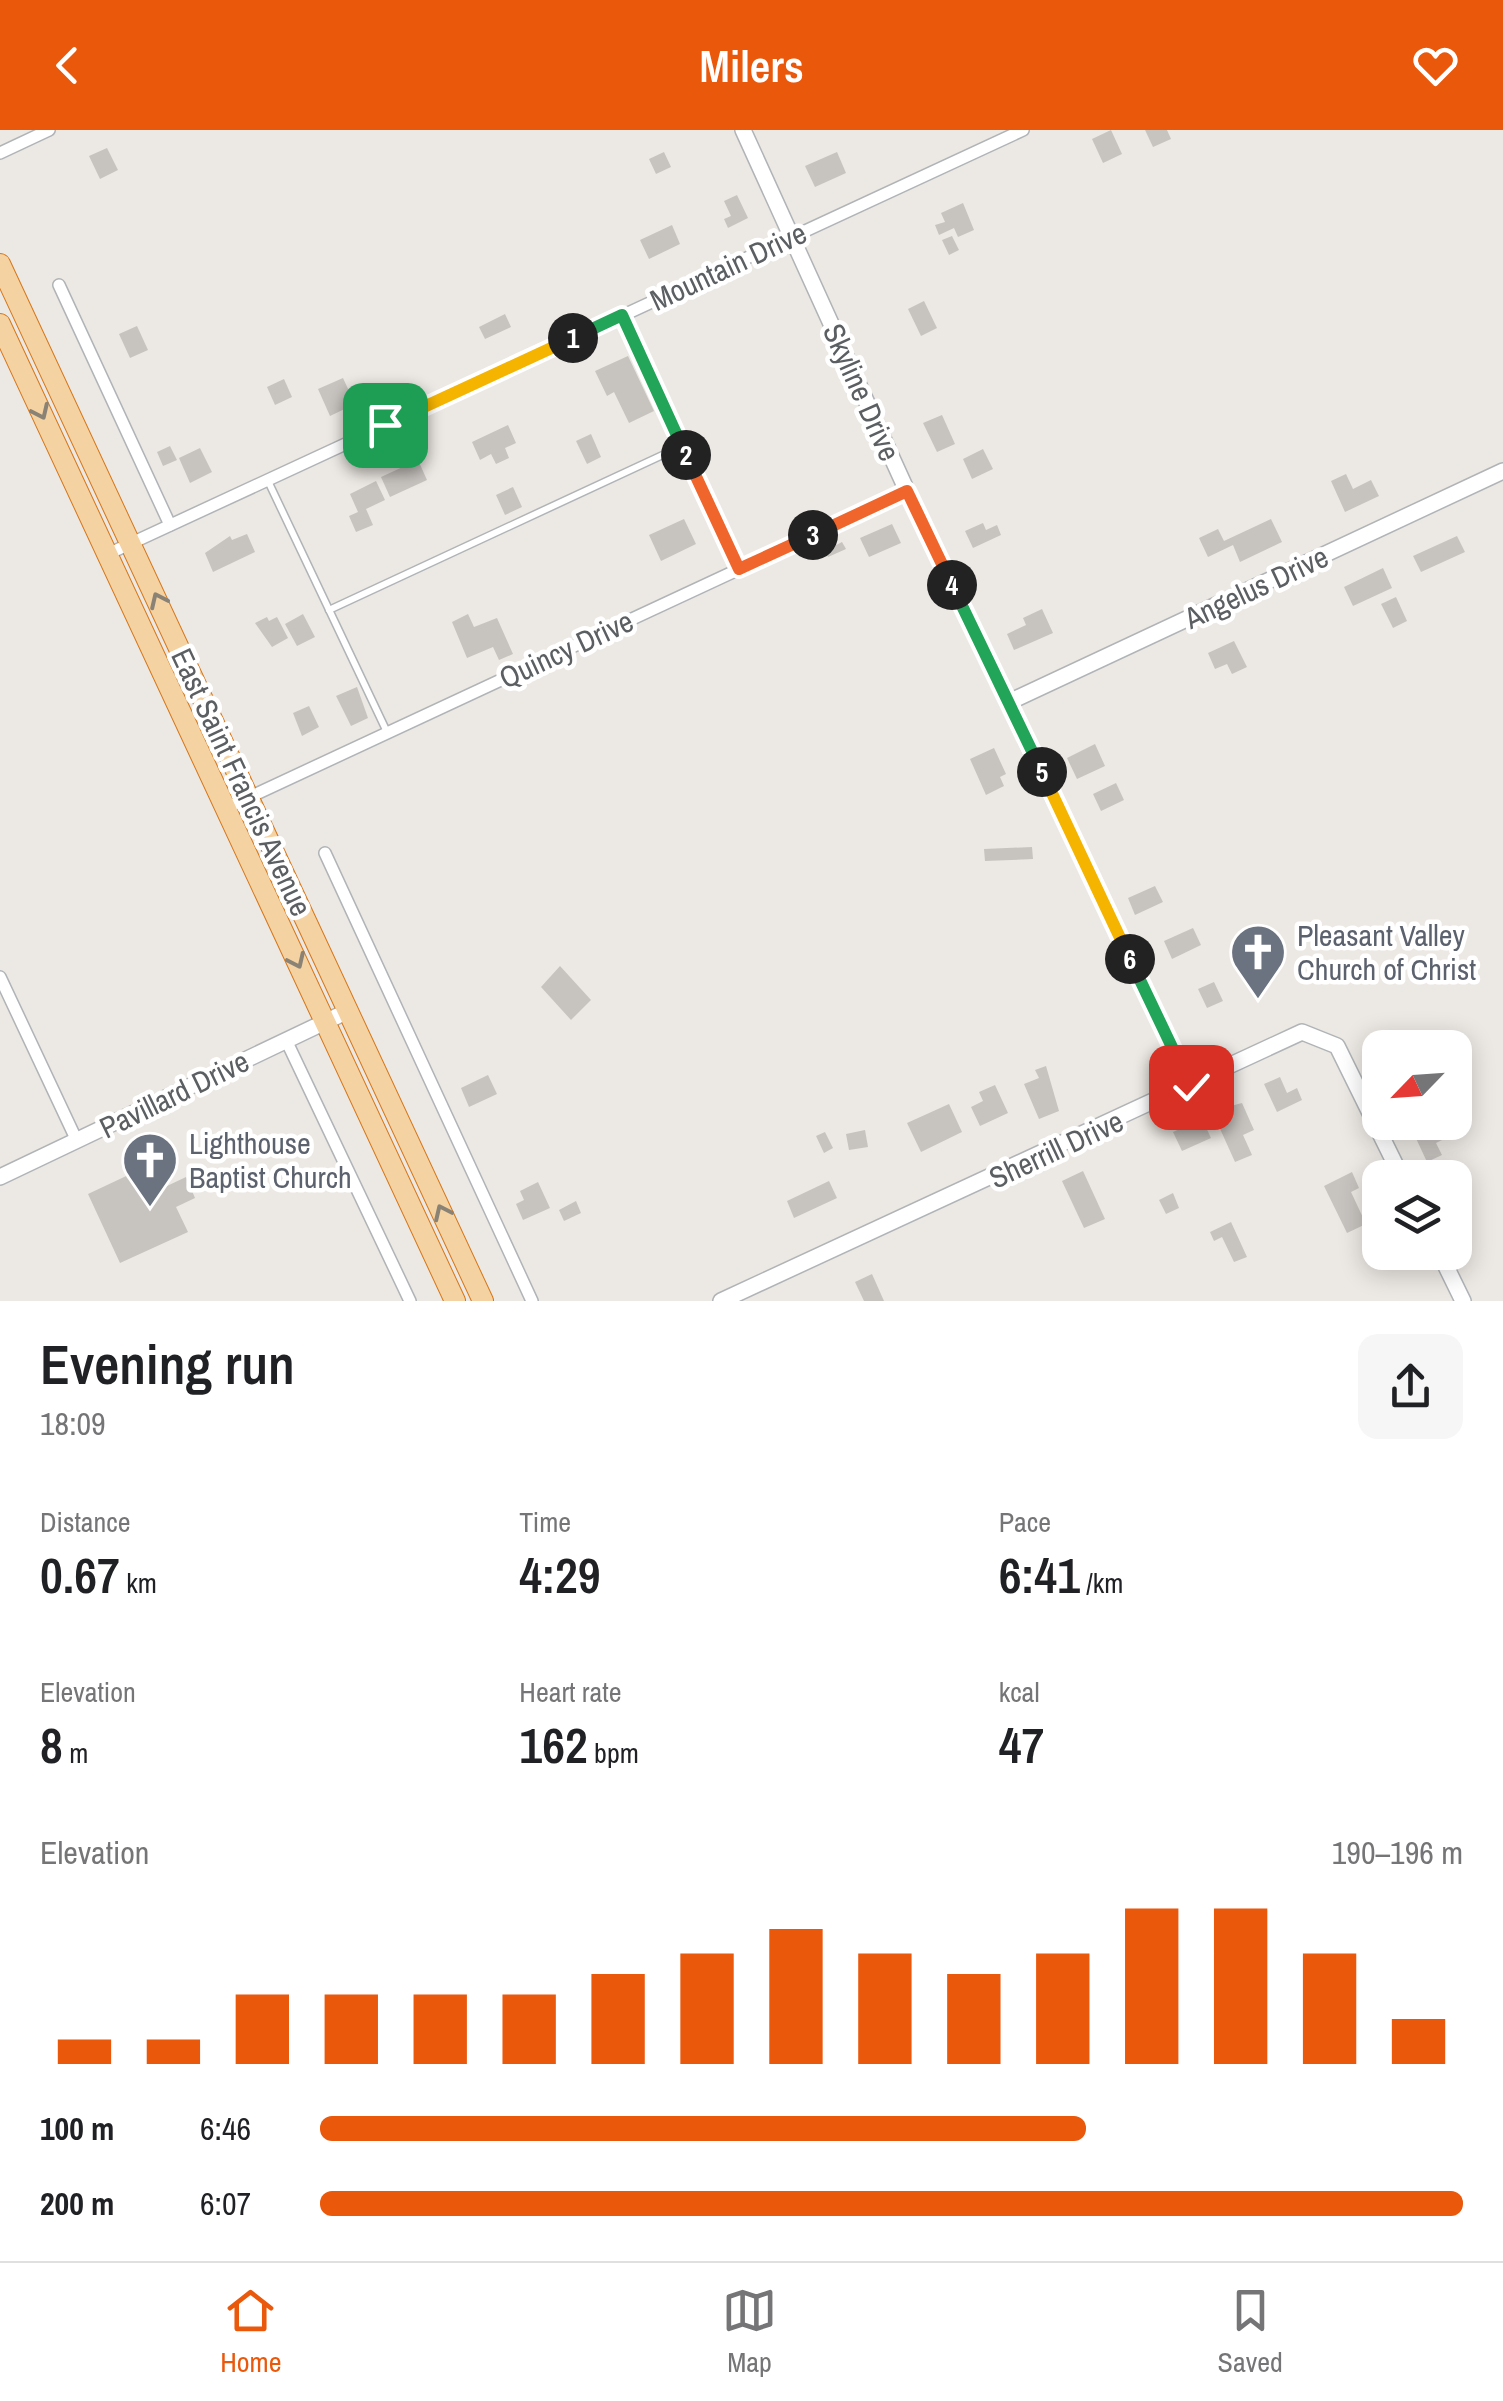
<!DOCTYPE html>
<meta charset="utf-8">
<style>
body{margin:0;font-family:"Archivo Narrow",sans-serif;background:#f6f6f6;color:#202124;height:100vh;display:flex;flex-direction:column;font-size:38px;white-space:nowrap}
*{box-sizing:border-box;margin:0}
p{font-size:32px;color:#757577}
.icon{flex:none;width:55px;height:55px;fill:none;stroke:currentColor;stroke-width:2;stroke-linecap:round;stroke-linejoin:round}
.map{position:relative;height:1171px;overflow:hidden}
.panel{display:flex;flex-direction:column;background:#fff;flex:1}
.panel>*{flex:none}
.needle{width:65px;rotate:245deg}
.fabs{position:absolute;left:1362px;top:900px;display:grid;gap:20px}
.fabs a{display:grid;place-items:center;width:110px;height:110px;border-radius:20px;background:#fff;box-shadow:0 5px 25px #0003;font-size:50px}
.pin{position:absolute;display:grid;place-items:center;width:85px;height:85px;color:#fff;margin:-42px;border-radius:20px;box-shadow:0 5px 15px #0006}
.km{position:absolute;width:50px;height:50px;margin:-25px;border-radius:50%;background:#222;color:#fff;font-size:28px;line-height:50px;text-align:center}
.round{display:grid;place-items:center;flex:none;width:105px;height:105px;border-radius:20px;background:#f6f6f6}
.headline{display:flex;align-items:center;justify-content:space-between;height:170px;padding:0 40px}
h1{font-size:55px;font-weight:600;line-height:75px}
.stats{display:grid;grid-template-columns:repeat(3,1fr);gap:15px;height:170px;padding:10px 40px}
.stats div{display:grid;align-content:center}
.stats b{font-size:50px;font-weight:600}
.stats small{font-size:28px;font-weight:400}
.stats p{font-size:28px}
.chart{height:280px;padding:20px 40px}
.chart p{display:flex;justify-content:space-between}
.chart svg{width:100%;height:180px;margin-top:10px;stroke:#ea580c;stroke-width:6}
ul{padding:0 40px;list-style:none;font-size:32px}
li{display:grid;grid-template-columns:160px 120px 1fr;align-items:center;height:75px}
li i{height:25px;border-radius:12px;background:#ea580c}
header{display:flex;justify-content:space-between;align-items:center;height:130px;padding:0 40px;background:#ea580c;color:#fff;font-size:45px;font-weight:600}
.tab-bar{display:flex;justify-content:space-around;align-items:center;height:140px;border-top:2px solid #e0e0e0;background:#fff;font-size:28px;color:#757577}
.tab-bar a{display:grid;justify-items:center;gap:5px}
.tab-bar .selected{color:#ea580c}
.map>svg:first-child{display:block}
.building{fill:#c7c3bf}
.lines{fill:none;stroke-linecap:round;stroke-linejoin:round}
.service-casing{stroke:#b0b4b7;stroke-width:9}
.minor-casing{stroke:#b0b4b7;stroke-width:14}
.tertiary-casing{stroke:#b0b4b7;stroke-width:18}
.trunk-casing{stroke:#d67619;stroke-width:22}
.service{stroke:#fff;stroke-width:6}
.minor{stroke:#fff;stroke-width:11}
.tertiary{stroke:#fff;stroke-width:15}
.trunk{stroke:#f4d2a2;stroke-width:20}
.oneway{stroke:#898275}
.split-1-casing{stroke:#fff;stroke-width:20}
.split-2-casing{stroke:#fff;stroke-width:20}
.split-3-casing{stroke:#fff;stroke-width:20}
.split-4-casing{stroke:#fff;stroke-width:20}
.split-5-casing{stroke:#fff;stroke-width:20}
.split-6-casing{stroke:#fff;stroke-width:20}
.split-7-casing{stroke:#fff;stroke-width:20}
.split-1{stroke:#f5b400;stroke-width:12}
.split-2{stroke:#22a559;stroke-width:12}
.split-3{stroke:#f0652b;stroke-width:12}
.split-4{stroke:#f0652b;stroke-width:12}
.split-5{stroke:#22a559;stroke-width:12}
.split-6{stroke:#f5b400;stroke-width:12}
.split-7{stroke:#22a559;stroke-width:12}
.labels{text-anchor:middle;dominant-baseline:central;stroke-width:9;stroke-linejoin:round;paint-order:stroke}
.street-label{font-size:30px;fill:#5b5f62;stroke:#fff}
.worship-label{font-size:30px;fill:#5b616d;stroke:#fff;text-anchor:start}
</style>
<header><svg class="icon" aria-label="back" viewBox="0 0 24 24"><path d="M15 5l-7 7 7 7"/></svg>Milers<svg class="icon" aria-label="heart" viewBox="0 0 24 24"><path d="M12 20l-8-8c-3-5 5-10 8-4 3-6 11-1 8 4z"/></svg></header>
<div class="map">
<svg width="1503" height="1171" viewBox="0 0 1503 1171">
<rect width="100%" height="100%" fill="#ece8e3"/>
<g class="building">
<path d="M1111,0L1122,24L1103,33L1092,9Z"/>
<path d="M1145,0H1167L1171,9L1153,17Z"/>
<path d="M107,18L118,40L100,49L89,26Z"/>
<path d="M664,22L671,37L656,44L649,29Z"/>
<path d="M837,22L846,43L815,57L805,36Z"/>
<path d="M737,65L748,88L728,98L724,89L731,86L724,71Z"/>
<path d="M963,73L974,100L958,107L954,98L939,105L935,95L945,92L941,83Z"/>
<path d="M672,95L680,114L649,129L640,110Z"/>
<path d="M952,106L959,120L949,125L942,110Z"/>
<path d="M924,171L937,198L921,206L908,179Z"/>
<path d="M505,184L511,197L485,209L479,197Z"/>
<path d="M137,196L148,220L130,228L119,204Z"/>
<path d="M628,226L654,281L629,293L614,262L607,266L595,241Z"/>
<path d="M343,248L355,274L330,286L318,259Z"/>
<path d="M284,249L292,267L275,275L267,257Z"/>
<path d="M942,285L955,314L937,322L923,293Z"/>
<path d="M508,295L516,313L505,318L509,328L496,334L491,324L480,330L472,312Z"/>
<path d="M591,304L601,327L587,334L576,311Z"/>
<path d="M170,316L177,330L163,336L157,322Z"/>
<path d="M200,318L212,342L190,353L179,328Z"/>
<path d="M983,319L993,339L972,349L963,329Z"/>
<path d="M418,330L427,350L390,367L381,347Z"/>
<path d="M1346,344L1353,359L1371,350L1379,366L1345,382L1331,351Z"/>
<path d="M376,351L385,370L366,379L373,395L356,402L349,386L358,382L350,364Z"/>
<path d="M513,357L522,377L505,385L496,365Z"/>
<path d="M684,389L696,414L661,431L649,405Z"/>
<path d="M1271,389L1282,412L1240,432L1233,415L1208,427L1199,408L1218,399L1224,411Z"/>
<path d="M983,393L986,400L997,395L1001,405L973,418L965,401Z"/>
<path d="M892,394L901,413L869,427L860,408Z"/>
<path d="M247,404L255,422L213,442L205,423L230,406L232,410Z"/>
<path d="M1457,406L1465,422L1421,442L1413,426Z"/>
<path d="M842,412L846,419L828,427L825,421Z"/>
<path d="M1383,438L1392,458L1353,476L1344,457Z"/>
<path d="M1396,467L1407,491L1393,498L1381,474Z"/>
<path d="M1042,479L1053,503L1014,520L1007,504L1026,495L1023,488Z"/>
<path d="M303,484L315,507L297,516L285,494Z"/>
<path d="M468,484L474,497L497,488L513,524L499,530L493,517L467,528L452,492Z"/>
<path d="M267,487L269,491L277,487L288,508L272,517L255,493Z"/>
<path d="M1234,511L1247,537L1232,544L1227,534L1215,539L1208,523Z"/>
<path d="M357,557L368,588L351,596L336,566Z"/>
<path d="M309,576L319,597L302,606L293,583Z"/>
<path d="M1095,614L1105,636L1077,649L1067,628Z"/>
<path d="M994,618L1006,644L1000,647L1004,656L986,665L970,629Z"/>
<path d="M1116,653L1124,670L1101,681L1093,664Z"/>
<path d="M1032,717L1033,729L985,731L984,719Z"/>
<path d="M1155,756L1163,772L1135,785L1128,768Z"/>
<path d="M1193,798L1201,815L1172,829L1164,811Z"/>
<path d="M560,836L591,870L571,890L541,857Z"/>
<path d="M1214,852L1223,871L1207,878L1198,859Z"/>
<path d="M1046,936L1059,981L1039,989L1024,954L1039,948L1035,940Z"/>
<path d="M488,945L497,964L469,977L461,958Z"/>
<path d="M1280,947L1287,963L1297,958L1302,970L1277,982L1264,954Z"/>
<path d="M995,955L1008,983L980,996L971,977L983,971L979,962Z"/>
<path d="M1242,973L1254,1000L1243,1005L1252,1025L1235,1032L1212,981Z"/>
<path d="M949,974L962,1002L921,1022L907,993Z"/>
<path d="M1202,989L1211,1008L1182,1021L1173,1002Z"/>
<path d="M1439,992H1446L1452,1005L1436,1013L1442,1025L1427,1032L1414,1004Z"/>
<path d="M865,1000L868,1017L849,1020L846,1004Z"/>
<path d="M825,1002L833,1018L824,1023L816,1006Z"/>
<path d="M156,1032L167,1056L186,1047L195,1068L176,1077L188,1102L120,1133L88,1064Z"/>
<path d="M1083,1041L1105,1089L1084,1098L1062,1051Z"/>
<path d="M1352,1042L1359,1058L1351,1062L1366,1094L1347,1103L1324,1056Z"/>
<path d="M829,1051L837,1068L794,1088L787,1071Z"/>
<path d="M538,1052L550,1078L523,1090L516,1074L524,1070L520,1061Z"/>
<path d="M1173,1063L1179,1078L1166,1084L1159,1070Z"/>
<path d="M576,1071L581,1083L564,1091L559,1080Z"/>
<path d="M1231,1092L1247,1127L1234,1132L1222,1107L1214,1111L1210,1102Z"/>
<path d="M872,1144L884,1171H864L855,1152Z"/>
</g>
<g class="lines">
<g class="service-casing">
<g id="service">
<path d="M622,186L739,438"/>
<path d="M268,351L387,602"/>
<path d="M329,480L682,316"/>
</g>
</g>
<g class="minor-casing">
<g id="minor">
<path d="M0,23L49,0"/>
<path d="M59,155L170,395"/>
<path d="M108,424L1023,0"/>
<path d="M226,678L907,361"/>
<path d="M325,723L532,1171"/>
<path d="M0,847L77,1011"/>
<path d="M286,910L410,1171"/>
</g>
</g>
<g class="tertiary-casing">
<g id="tertiary">
<path d="M743,0L907,361L1191,957"/>
<path d="M1009,572L1503,341"/>
<path d="M0,1047L348,881"/>
<path d="M1439,1122L1463,1171"/>
<path d="M721,1171L1302,902L1337,916L1402,1048"/>
</g>
</g>
<g class="trunk-casing">
<g id="trunk">
<path d="M0,134L483,1171"/>
<path d="M0,194L455,1171"/>
</g>
</g>
<use href="#service" class="service"/>
<use href="#minor" class="minor"/>
<use href="#tertiary" class="tertiary"/>
<use href="#trunk" class="trunk"/>
</g>
<defs><path id="oneway-chevron" d="M-2-3.5L2.5 0L-2 3.5" fill="none" stroke-width="1.6" stroke-linecap="round" stroke-linejoin="round" transform="scale(2.5)"/></defs>
<g class="oneway">
<use href="#oneway-chevron" transform="translate(41 282) rotate(65)"/>
<use href="#oneway-chevron" transform="translate(158 470) rotate(-115)"/>
<use href="#oneway-chevron" transform="translate(297 831) rotate(65)"/>
<use href="#oneway-chevron" transform="translate(442 1082) rotate(-115)"/>
</g>
<g class="lines">
<g class="split-1-casing">
<path id="split-1" d="M385,295L573,208"/>
</g>
<g class="split-2-casing">
<path id="split-2" d="M573,208L622,185L686,325"/>
</g>
<g class="split-3-casing">
<path id="split-3" d="M686,325L739,439L813,405"/>
</g>
<g class="split-4-casing">
<path id="split-4" d="M813,405L907,361L952,455"/>
</g>
<g class="split-5-casing">
<path id="split-5" d="M952,455L1042,642"/>
</g>
<g class="split-6-casing">
<path id="split-6" d="M1042,642L1130,829"/>
</g>
<g class="split-7-casing">
<path id="split-7" d="M1130,829L1191,957"/>
</g>
<use href="#split-1" class="split-1"/>
<use href="#split-2" class="split-2"/>
<use href="#split-3" class="split-3"/>
<use href="#split-4" class="split-4"/>
<use href="#split-5" class="split-5"/>
<use href="#split-6" class="split-6"/>
<use href="#split-7" class="split-7"/>
</g>
<defs>
<g id="church-pin" transform="scale(2.875)"><path d="M0 17L-7.5 6A9.5 9.5 0 1 1 7.5 6Z" fill="#6b7280" stroke="#fff"/><path d="M-1.2-6h2.4v3.5h3.3v2.4h-3.3V6h-2.4V-.1h-3.3v-2.4h3.3Z" fill="#fff"/></g>
</defs>
<g fill-rule="evenodd">
<use href="#church-pin" x="1258" y="822"/>
<use href="#church-pin" x="150" y="1030"/>
</g>
<g class="labels">
<g class="street-label">
<text transform="translate(728 136) rotate(-25)">Mountain Drive</text>
<text transform="translate(862 262) rotate(66)">Skyline Drive</text>
<text transform="translate(1256 457) rotate(-25)">Angelus Drive</text>
<text transform="translate(566 519) rotate(-25)">Quincy Drive</text>
<text transform="translate(242 652) rotate(65)">East Saint Francis Avenue</text>
<text transform="translate(174 964) rotate(-26)">Pavillard Drive</text>
<text transform="translate(1056 1019) rotate(-25)">Sherrill Drive</text>
</g>
<g class="worship-label">
<text x="1297" y="805">Pleasant Valley<tspan x="1297" dy="34">Church of Christ</tspan></text>
<text x="189" y="1013">Lighthouse<tspan x="189" dy="34">Baptist Church</tspan></text>
</g>
</g>
</svg>
<div class="fabs">
<a><svg class="needle" viewBox="-14 -14 28 28"><path d="M0-13l5 13h-10z" fill="#e53935"/><path d="M0 13l5-13h-10z" fill="#757577"/></svg></a>
<a><svg class="icon" aria-label="layers" viewBox="0 0 24 24"><path d="M12 4l9 5-9 5-9-5zM3 14l9 5 9-5"/></svg></a>
</div>
<div class="pin" style="left:385px;top:295px;background:#1e9e55"><svg class="icon" aria-label="arrive" viewBox="0 0 24 24"><path d="M6 21V4h12l-3 4 3 4H6"/></svg></div>
<div class="pin" style="left:1191px;top:957px;background:#d93025"><svg class="icon" aria-label="check" viewBox="0 0 24 24"><path d="M5 12l5 5 9-10"/></svg></div>
<b class="km" style="left:573px;top:208px">1</b>
<b class="km" style="left:686px;top:325px">2</b>
<b class="km" style="left:813px;top:405px">3</b>
<b class="km" style="left:952px;top:455px">4</b>
<b class="km" style="left:1042px;top:642px">5</b>
<b class="km" style="left:1130px;top:829px">6</b>
</div>
<section class="panel">
<div class="headline"><div><h1>Evening run</h1><p>18:09</p></div><a class="round"><svg class="icon" aria-label="share" viewBox="0 0 24 24"><path d="M12 15V3M7 8l5-5 5 5M5 13v7h14v-7"/></svg></a></div>
<div class="stats">
<div><p>Distance</p><b>0.67<small> km</small></b></div>
<div><p>Time</p><b>4:29</b></div>
<div><p>Pace</p><b>6:41<small> /km</small></b></div>
</div>
<div class="stats">
<div><p>Elevation</p><b>8<small> m</small></b></div>
<div><p>Heart rate</p><b>162<small> bpm</small></b></div>
<div><p>kcal</p><b>47</b></div>
</div>
<div class="chart"><p><span>Elevation</span>190–196 m</p>
<svg viewBox="0 0 160 44" preserveAspectRatio="none"><path d="M5 44V38M15 44V38M25 44V27M35 44V27M45 44V27M55 44V27M65 44V22M75 44V17M85 44V11M95 44V17M105 44V22M115 44V17M125 44V6M135 44V6M145 44V17M155 44V33"/></svg>
</div>
<ul>
<li><b>100 m</b>6:46<i style="width:67%"></i></li>
<li><b>200 m</b>6:07<i style="width:100%"></i></li>
</ul>
</section>
<nav class="tab-bar">
<a class="selected"><svg class="icon" aria-label="home" viewBox="0 0 24 24"><path d="M3 11l9-7 9 7M6 9v11h12V9"/></svg>Home</a>
<a><svg class="icon" aria-label="map" viewBox="0 0 24 24"><path d="M3 6l6-2 6 2 6-2v14l-6 2-6-2-6 2zM9 4v14M15 6v14"/></svg>Map</a>
<a><svg class="icon" aria-label="saved" viewBox="0 0 24 24"><path d="M7 4h10v16l-5-4-5 4z"/></svg>Saved</a>
</nav>
